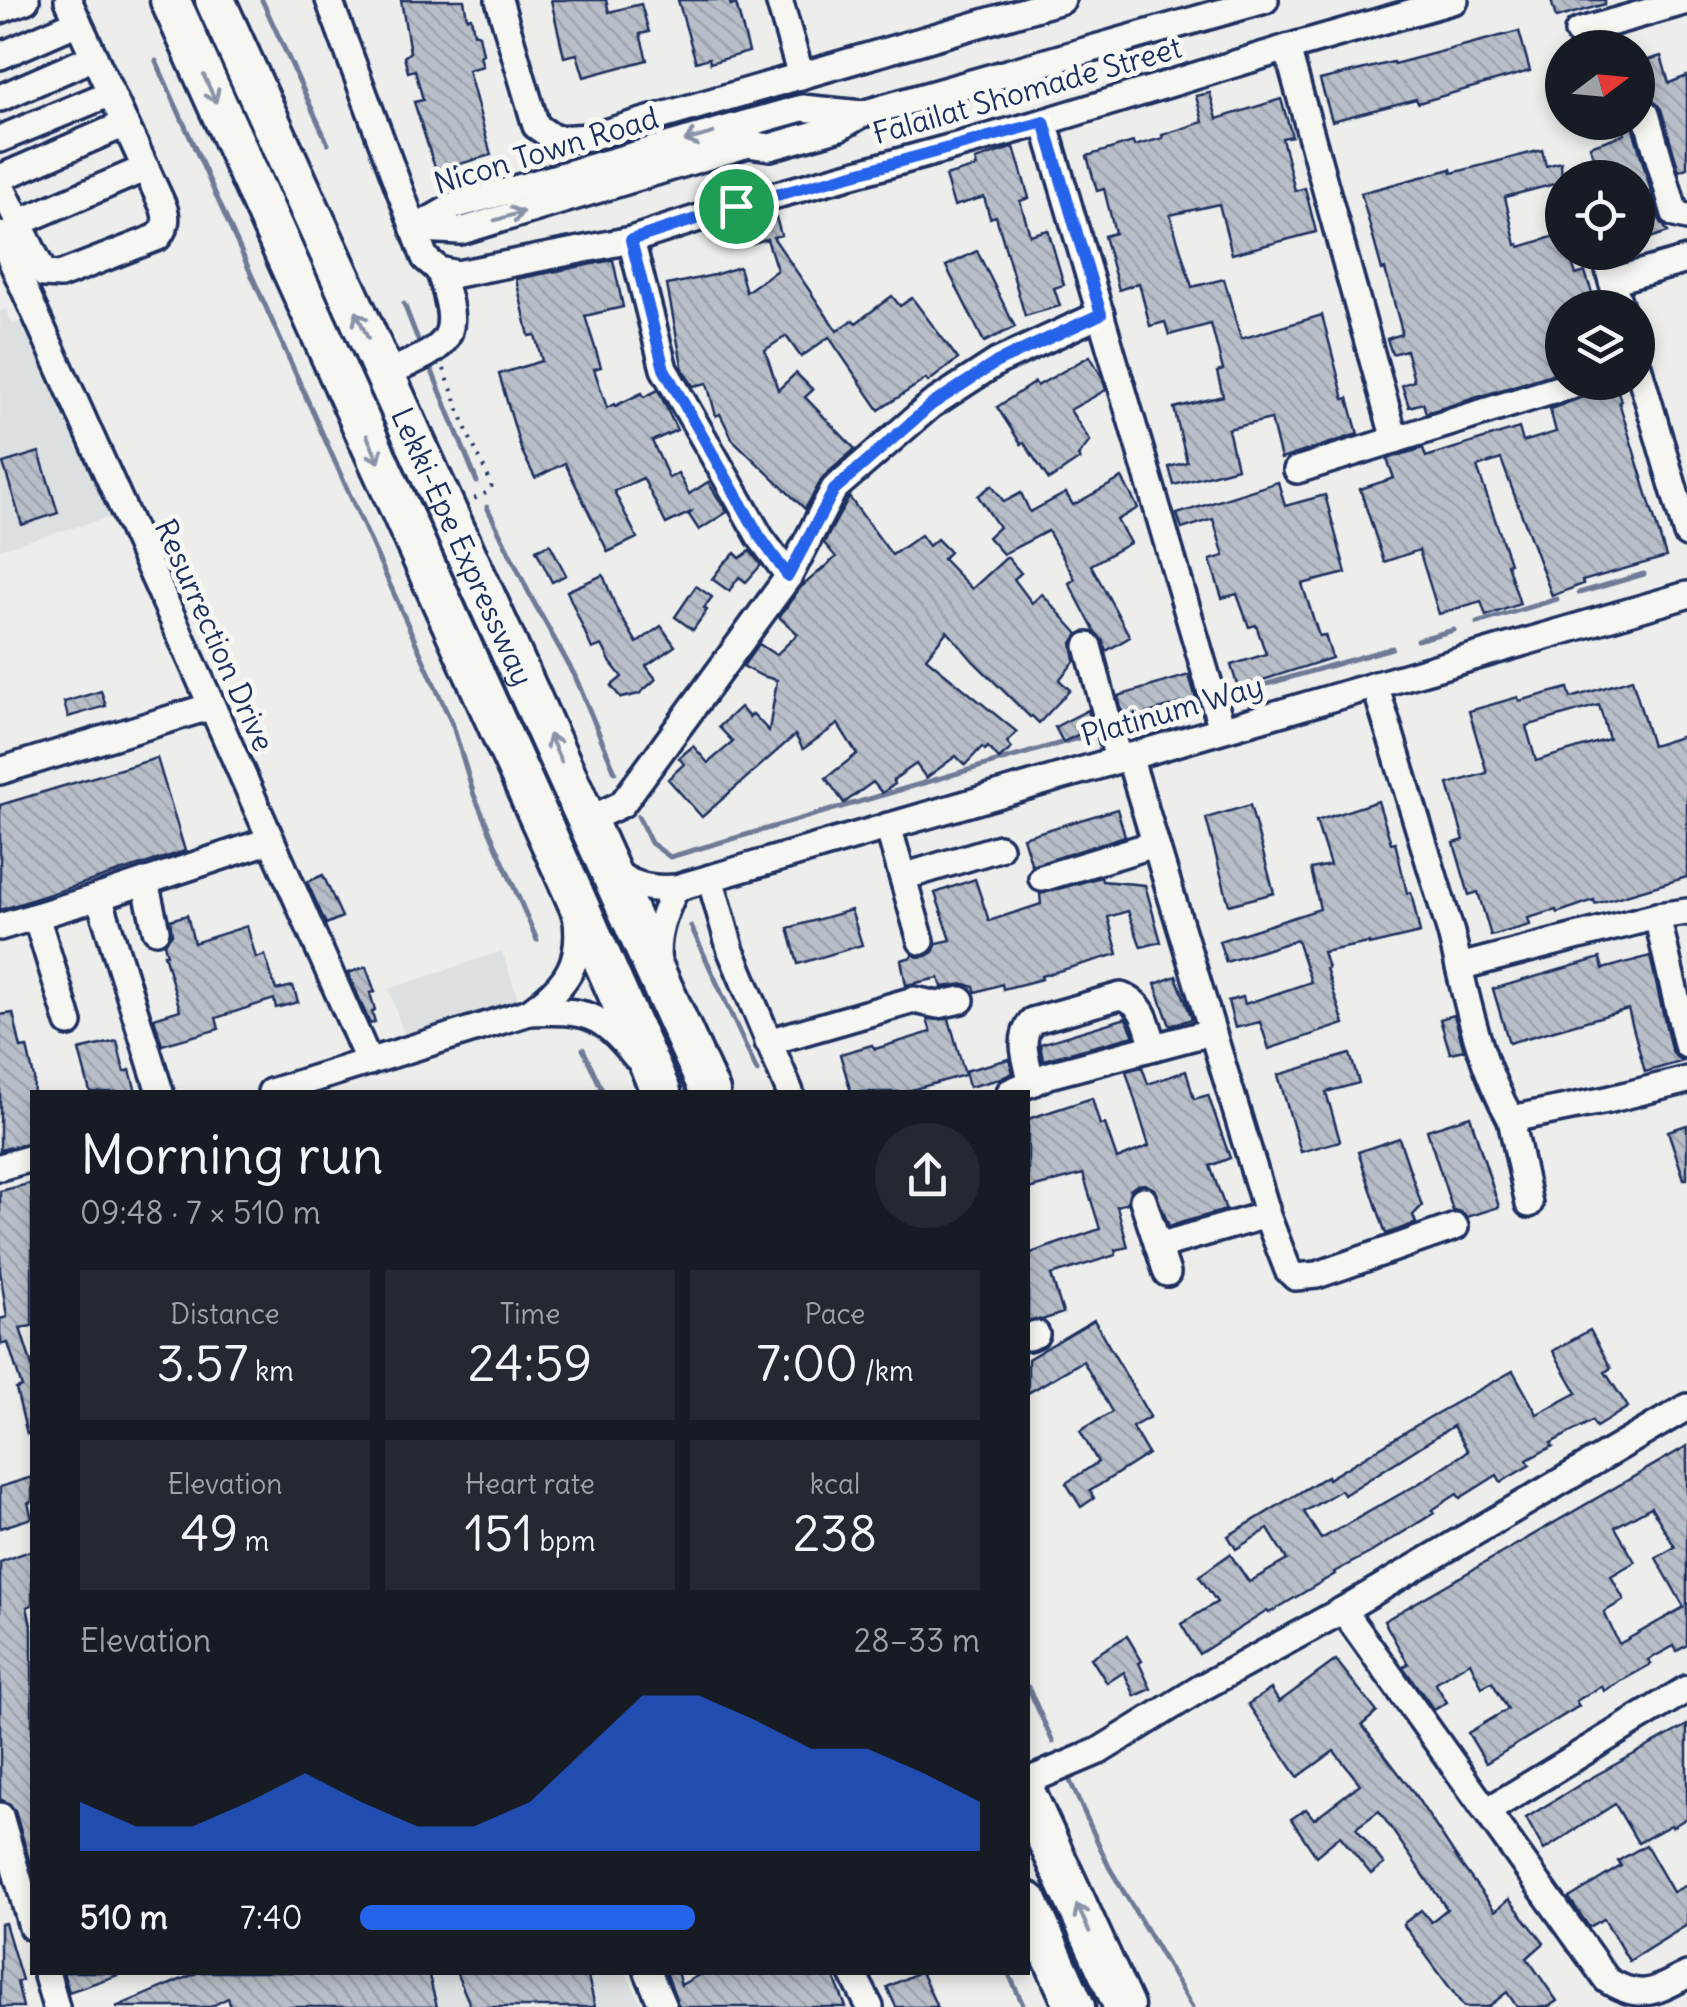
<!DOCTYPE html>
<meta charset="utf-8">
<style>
body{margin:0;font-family:Delius,sans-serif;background:#242831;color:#f1f3f6;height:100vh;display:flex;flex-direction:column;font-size:38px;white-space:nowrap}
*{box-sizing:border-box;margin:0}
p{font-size:32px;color:#9ea1a6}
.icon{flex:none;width:55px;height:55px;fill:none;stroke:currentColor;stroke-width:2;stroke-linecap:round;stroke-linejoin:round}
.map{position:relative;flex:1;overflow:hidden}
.drawer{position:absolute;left:30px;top:1090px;width:1000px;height:885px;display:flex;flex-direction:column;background:#171b24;border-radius:0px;box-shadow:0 5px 15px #0003}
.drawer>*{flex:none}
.needle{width:65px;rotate:74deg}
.buttons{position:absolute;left:1545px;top:30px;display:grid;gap:20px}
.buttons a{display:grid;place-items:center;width:110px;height:110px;border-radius:50%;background:#171b24;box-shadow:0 5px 15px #0003;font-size:50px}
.pin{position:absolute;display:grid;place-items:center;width:85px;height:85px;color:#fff;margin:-42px;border:5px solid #fff;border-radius:50%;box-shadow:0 2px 10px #0007}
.round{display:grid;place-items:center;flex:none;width:105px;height:105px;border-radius:52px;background:#242831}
.overview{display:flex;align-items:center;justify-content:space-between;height:170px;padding:0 50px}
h1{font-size:55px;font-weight:600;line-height:75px}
.metrics{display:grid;grid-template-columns:repeat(3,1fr);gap:15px;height:170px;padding:10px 50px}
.metrics div{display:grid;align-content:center;border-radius:0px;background:#242831;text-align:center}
.metrics b{font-size:50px;font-weight:600}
.metrics small{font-size:28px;font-weight:400}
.metrics p{font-size:28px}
.chart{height:280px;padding:20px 50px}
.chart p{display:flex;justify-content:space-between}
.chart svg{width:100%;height:180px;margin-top:10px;fill:#2563eb;opacity:.7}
ul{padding:0 50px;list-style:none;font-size:32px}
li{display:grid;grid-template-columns:160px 120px 1fr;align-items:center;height:75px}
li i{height:25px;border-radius:12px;background:#2563eb}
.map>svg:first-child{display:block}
.built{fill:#dde0e1}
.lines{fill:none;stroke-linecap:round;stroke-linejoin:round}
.stream{stroke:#6e7a96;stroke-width:5}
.building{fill:url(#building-back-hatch);stroke:#1b2f5e;stroke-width:2.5;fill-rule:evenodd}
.minor-casing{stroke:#1b2f5e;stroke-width:32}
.highway-casing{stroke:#1b2f5e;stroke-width:45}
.path{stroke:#1b2f5e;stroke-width:4;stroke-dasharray:2.5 8;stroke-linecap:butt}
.minor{stroke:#f6f6f2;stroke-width:25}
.highway{stroke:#f6f6f2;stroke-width:38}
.oneway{stroke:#8892a8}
.route-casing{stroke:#fff;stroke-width:20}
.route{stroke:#2563eb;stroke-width:12}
.labels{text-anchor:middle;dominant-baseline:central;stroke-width:10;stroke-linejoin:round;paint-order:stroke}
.street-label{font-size:30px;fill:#1b2f5e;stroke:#f6f6f2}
</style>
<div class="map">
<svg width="1687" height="2007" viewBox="0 0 1687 2007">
<defs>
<pattern id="building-back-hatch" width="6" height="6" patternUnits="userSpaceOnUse" patternTransform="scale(2.5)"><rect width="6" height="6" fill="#b9bfc8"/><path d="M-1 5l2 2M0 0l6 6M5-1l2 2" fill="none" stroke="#9ea4ae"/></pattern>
</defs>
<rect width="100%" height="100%" fill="#edeeec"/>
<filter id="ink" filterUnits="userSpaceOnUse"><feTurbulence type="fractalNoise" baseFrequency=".01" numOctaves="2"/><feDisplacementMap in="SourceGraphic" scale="20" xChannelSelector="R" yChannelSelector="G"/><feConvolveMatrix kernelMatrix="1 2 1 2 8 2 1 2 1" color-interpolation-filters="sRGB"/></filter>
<g filter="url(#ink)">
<g class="built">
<path d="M6,309L13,324L25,319L110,517L0,549V311Z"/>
<path d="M502,951L521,1007L407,1045L389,989Z"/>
<path d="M224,1973H626L643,2007H235Z"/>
</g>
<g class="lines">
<g class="stream">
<path d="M262,0L328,144"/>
<path d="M156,61L453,726L474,795L537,940"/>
<path d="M404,304L420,345"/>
<path d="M432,371L477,482"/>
<path d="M487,507L531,597L575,676L615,772"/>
<path d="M1579,593L1644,574"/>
<path d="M1477,623L1557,599"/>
<path d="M1417,640L1454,630"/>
<path d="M1243,691L1392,648"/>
<path d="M638,816L651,843L670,857L1102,731"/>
<path d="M691,926L757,1071"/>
<path d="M583,1049L603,1092"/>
<path d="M1028,1687L1053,1742"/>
<path d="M1070,1781L1109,1867L1192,2007"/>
<path d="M1008,1972L1024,2007"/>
</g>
</g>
<g class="building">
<path d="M401,0H464L467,18L471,17L474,33L479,35L483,54L480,56L483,66L468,70L491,155L436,171L414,102L423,100L415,70L408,72L404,57L410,52Z"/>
<path d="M551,0H606L609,12L641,4L649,32L640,34L647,60L584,77L577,54L564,57Z"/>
<path d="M678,0H729L731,6L736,4L749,52L710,63L709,58L696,62Z"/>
<path d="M1551,0H1605V4L1556,18Z"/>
<path d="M1519,31L1530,71L1418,103L1416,99L1332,121L1320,80L1393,62L1394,64Z"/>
<path d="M1661,56L1669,83L1687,76V168L1679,171L1661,109L1651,99L1638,101V63Z"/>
<path d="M1210,93L1217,119L1281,99L1292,136L1282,138L1295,191L1305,188L1316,232L1232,254L1219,204L1170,215L1192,287L1224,279L1241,339L1322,315L1344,399L1348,398L1358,434L1281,459L1271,419L1228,429L1237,468L1174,485L1169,467L1187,462L1174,408L1223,396L1217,372L1223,370L1211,324L1169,335L1165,322L1150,326L1139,283L1119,290L1104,236L1115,233L1104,189L1097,191L1087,156L1133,142L1134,146L1163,138L1162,135L1203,122L1196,96Z"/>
<path d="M1632,125L1659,219L1668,232L1638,242V178H1600L1590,146L1625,134L1623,128Z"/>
<path d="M1014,147L1029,198L1020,201L1030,235L1048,230L1064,285L1054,288L1060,306L1025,316L996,216L990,218L984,197L954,206L945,176L977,167L975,160Z"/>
<path d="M1542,150L1546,166L1561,162L1562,182L1505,197L1516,245L1519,244L1520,247L1562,234V252H1569L1576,275L1585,272L1597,308H1562V371L1426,413L1423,403L1409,407L1402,385L1414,381L1406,350L1392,354L1387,339L1401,334V328L1385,269L1382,270L1361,193L1451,169L1452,173Z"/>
<path d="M775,214L781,235L773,237L837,331L853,320L856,323L892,296L900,306L912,298L958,359L928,382L926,379L879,410L829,337L801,357L786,336L765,350L778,390L796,373L813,390L805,397L855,449L823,477L805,509L733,440L720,414L716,416L707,383L693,386L683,370L667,285L714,275L739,267L746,292L777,270L767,239L746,245L740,222Z"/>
<path d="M977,251L1015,327L984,342L946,266Z"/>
<path d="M613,260L623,307L585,316L601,367L594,369L607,408L614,404L615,406L642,393L644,397L658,390L677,430L652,441L669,478L678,473L689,494L708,482L727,512L699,530L689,515L691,512L666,524L643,478L614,491L637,538L608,552L565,463L535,478L521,449L499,374L542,361L535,335L529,336L516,279Z"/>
<path d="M1090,356L1102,377L1106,390L1070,410L1090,441L1078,456L1080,459L1049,480L1024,443L1021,444L997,407L1035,382L1037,386Z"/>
<path d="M1616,385L1621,401L1619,402L1666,557L1582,581L1583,584L1552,596L1501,459L1477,467L1510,563L1507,564L1520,604L1486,616L1481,601L1439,614L1419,550L1384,562L1360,489L1394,478L1387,459L1423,448L1426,457L1519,428L1523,442L1556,432L1550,409Z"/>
<path d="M39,452L58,513L22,525L3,463Z"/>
<path d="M1122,478L1138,508L1117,520L1130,543L1091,565L1130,637L1106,651L1103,641L1095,632L1069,583L1075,579L1048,531L1003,554L988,537L999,527L978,496L992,485L1004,502L1021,493L1030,512L1066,493L1073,505Z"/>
<path d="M1278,482L1285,506L1325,495L1346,573L1302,584L1319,636L1325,635L1332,658L1238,688L1231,665L1266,654L1256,625L1249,627L1237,594L1222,598L1210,560L1224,556L1213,519L1182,529L1177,514Z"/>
<path d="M849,497L892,555L921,535L929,546L937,539L950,552L943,559L972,589L1007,557L1021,573L1014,579L1032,603L1042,594L1078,634L1072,643L1075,661L1059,680L1070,690L1039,723L1032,716L1030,717L974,662L947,631L926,658L1017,732L1007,742L1012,748L999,759L988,747L985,750L982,747L965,765L956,756L926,778L916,764L893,780L895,784L882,793L873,782L844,803L826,778L857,754L838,724L803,749L795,735L702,817L668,779L684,764L679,758L693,746L708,763L733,742L719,727L740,707L749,717L753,714L769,731L777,680L762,676L743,666L759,644L776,655L798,634L779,617L800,588L836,557L824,543Z"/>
<path d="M550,544L566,575L552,582L536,550Z"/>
<path d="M750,551L761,565L746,582L739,577L729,591L712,579L724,563L735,553L740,558Z"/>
<path d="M603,575L617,610L637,643L661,626L675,646L646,666L656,679L639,694L621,698L611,686L622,677L611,663L602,645L592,649L567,591Z"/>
<path d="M696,586L712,597L704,608L707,610L693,630L675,617Z"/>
<path d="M1189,675L1196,699L1124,720L1118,696Z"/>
<path d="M1632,679L1652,746L1687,735V877L1595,904L1594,900L1557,913L1556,910L1528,918L1530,925L1491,936L1478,892L1469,895L1454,843L1464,840L1448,784L1487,773L1469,711L1518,697L1519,701L1568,688L1571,698ZM1599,705L1609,739L1536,761L1526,726Z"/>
<path d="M101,691L106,706L68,717L64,702Z"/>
<path d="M1088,710L1093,727L1063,742L1055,727Z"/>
<path d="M157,758L185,851L0,910V805Z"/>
<path d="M1378,801L1391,843L1395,842L1407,893L1411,892L1420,933L1369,945V943L1323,952L1328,968L1326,969L1344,1024L1269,1049L1260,1022L1235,1028L1228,1001L1243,997L1245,1004L1311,982L1297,940L1226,962L1219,941L1320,909L1311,869L1330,865L1316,821Z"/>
<path d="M1250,805L1274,893L1229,905L1206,818Z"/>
<path d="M1117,809L1125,836L1032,866L1023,837Z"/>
<path d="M323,875L342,917L326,924L307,882Z"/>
<path d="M1101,877L1102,881L1145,885L1161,942L1141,947L1128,911L1108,917L1118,954L1041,976L1042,979L1003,989L1002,984L976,992L974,987L965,984L942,987L939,978L906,985L901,960L912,957V954L918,957L926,956L933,952L937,943L951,940L935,893L975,879L989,921L1041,904L1040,894Z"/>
<path d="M851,910L862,945L798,964L788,928Z"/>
<path d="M187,915L194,943L247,926L256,958L265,955L276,990L293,986L298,1002L276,1008L274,999L216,1018L219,1029L162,1045L154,1018L180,1010L164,954H167L164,944L172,934L170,920Z"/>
<path d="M1650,956L1671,1049L1676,1057L1684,1061L1645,1072L1628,1009L1509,1043L1493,989L1600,958L1603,969Z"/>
<path d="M366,967L375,992L370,993L375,1010L372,1012L375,1022L370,1024L348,973Z"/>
<path d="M1176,976L1192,1019L1170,1026L1155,984Z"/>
<path d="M13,1013L21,1048L27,1047L34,1078L32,1142L0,1150V1015Z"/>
<path d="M1454,1015L1464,1050L1450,1053L1440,1019Z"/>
<path d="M1126,1018L1134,1036L1043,1060L1040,1044Z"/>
<path d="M927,1019H949L965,1075L904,1092H851L840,1054L872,1045L875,1049L931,1032Z"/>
<path d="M117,1041L124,1072L130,1070L136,1092H90L79,1050Z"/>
<path d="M1350,1054L1359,1083L1326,1092L1340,1141L1301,1152L1278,1075Z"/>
<path d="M1009,1059L1013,1073L1000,1079L969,1087L965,1071Z"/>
<path d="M1142,1067L1148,1084L1186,1071L1194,1099L1208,1095L1230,1158L1210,1166L1226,1210L1169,1226L1154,1189L1145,1184L1137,1185L1130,1190L1127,1203L1117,1206L1128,1247L1115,1250L1116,1255L1051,1275L1063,1313L1042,1320H1028V1254L1100,1229L1083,1174L1028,1189V1119L1092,1098L1100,1125L1105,1124L1117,1159L1149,1146L1126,1071Z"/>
<path d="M1470,1116L1499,1207L1467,1217L1459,1211H1453L1427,1130Z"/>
<path d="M1687,1125V1179H1684L1668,1131Z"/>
<path d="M1399,1138L1422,1206L1413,1215L1416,1223L1386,1234L1358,1152Z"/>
<path d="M32,1183V1326L20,1328L32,1366V1433L27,1434L16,1389L22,1387L8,1343L2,1344L0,1334V1319L7,1317L0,1271V1191Z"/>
<path d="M1094,1320L1150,1417L1132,1427L1148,1454L1090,1491L1094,1498L1081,1507L1066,1483L1098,1462L1080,1431L1112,1412L1083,1361L1028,1393V1359Z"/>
<path d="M1590,1330L1611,1368L1605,1372L1628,1407L1596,1427L1592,1421L1551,1443L1553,1446L1527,1460L1530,1465L1501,1482L1497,1475L1460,1498L1457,1494L1432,1510L1434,1513L1370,1553L1334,1572L1335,1574L1269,1613L1267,1611L1199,1654L1181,1624L1217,1602L1199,1576L1230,1554L1249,1582L1287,1560L1268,1529L1236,1549L1228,1536L1327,1476L1328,1479L1430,1417L1513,1371L1537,1414L1577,1393L1553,1351ZM1453,1426L1468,1451L1418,1484L1321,1539L1304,1512L1341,1490L1344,1495Z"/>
<path d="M1687,1446V1645L1677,1651L1674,1646L1648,1660L1651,1664L1623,1680L1604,1691L1602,1686L1576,1701L1579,1706L1486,1763L1468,1733L1508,1709L1492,1682L1482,1687L1470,1662L1435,1683L1447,1702L1434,1710L1403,1667L1408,1664L1384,1621ZM1651,1507L1675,1547L1656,1558L1684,1607L1619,1644L1604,1612L1624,1600L1611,1576L1635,1562L1615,1527Z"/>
<path d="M32,1477V1502L28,1503L32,1518L0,1528V1487Z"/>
<path d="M32,1550V1605L27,1607L32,1630V1870L15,1811L10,1804L0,1799V1562Z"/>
<path d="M1127,1636L1142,1661L1139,1663L1151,1689L1135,1696L1124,1672L1107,1683L1091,1658Z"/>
<path d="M1336,1660L1377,1712L1362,1725L1413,1792L1460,1863L1495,1911L1509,1899L1544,1943L1527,1958L1557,2001L1548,2007H1517L1507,1992L1488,2007H1464L1403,1924L1421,1910L1431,1922L1447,1909L1379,1811L1356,1828L1384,1864L1371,1874L1340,1836L1316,1856L1291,1819L1306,1809L1314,1819L1360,1784L1334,1751L1298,1777L1248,1704L1271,1689L1279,1702Z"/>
<path d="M1687,1725V1818L1672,1827L1671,1825L1638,1843L1615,1804L1544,1850L1526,1818L1589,1779Z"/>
<path d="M1646,1845L1673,1892L1687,1885V1925L1629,1961L1604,1919L1589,1927L1569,1898L1621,1866L1618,1861Z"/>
<path d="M5,1923L22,1980L17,1982L23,2007H0V1924Z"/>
<path d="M63,1972H117L118,1975L69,1992Z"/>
<path d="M199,1972H428L437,2007H231L228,1998L210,2007H116Z"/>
<path d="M456,1972H587L595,2007H471Z"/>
<path d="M666,1972H677L681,1985L704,1972H832L846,2007H679Z"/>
<path d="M919,1972H921L937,2007H896L887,1987Z"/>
</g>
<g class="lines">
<g class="minor-casing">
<g id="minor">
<path d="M329,0L425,258L439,270L457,274L631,240L736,206L1044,122L1287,48L1395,440"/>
<path d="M499,0L536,126L555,139L590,137L1062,0"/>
<path d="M779,0L801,76"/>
<path d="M0,10L26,0"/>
<path d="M1578,32L1687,1"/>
<path d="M1287,48L1455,0"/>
<path d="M0,56L78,22"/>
<path d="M0,98L94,57"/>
<path d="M1646,114L1675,214L1687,217"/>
<path d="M1044,122L1222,729"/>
<path d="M0,139L111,93"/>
<path d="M0,178L125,124"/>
<path d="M0,184L44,274L60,275L158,237C166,226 168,219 163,206L68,0"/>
<path d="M18,223L146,168"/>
<path d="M414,229L461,231L748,144L770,147L840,127L862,114L1265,0"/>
<path d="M414,229L454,206L802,108L862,114"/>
<path d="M0,235L212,706L369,1062"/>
<path d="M631,240L664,369L760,537L789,576"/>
<path d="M1604,252L1612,281"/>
<path d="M1620,308L1612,281L1687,260"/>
<path d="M1638,366L1687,534"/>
<path d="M385,374C448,346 465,343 439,270"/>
<path d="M1297,470L1581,382"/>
<path d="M1088,646L1118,759"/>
<path d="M1375,685L1451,933L1459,967L1657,916L1687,912"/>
<path d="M1129,756L1266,1209L1263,1216L1158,1246"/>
<path d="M0,771L212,706"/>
<path d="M588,820L622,804L789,576L834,489L931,405L997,362L1101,314"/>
<path d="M888,826L921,941"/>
<path d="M610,867C628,886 650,890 676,888L1687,595"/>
<path d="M903,877L999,848"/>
<path d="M710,878L731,951L790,1092"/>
<path d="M1042,878L1155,844"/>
<path d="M145,882L156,930"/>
<path d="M99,897L271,840"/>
<path d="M36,916L69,1023"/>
<path d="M1657,916L1687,1045"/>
<path d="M0,927L99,897L160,1092"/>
<path d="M658,964C654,937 664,912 676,888"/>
<path d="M1459,967C1471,1019 1484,1072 1511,1119L1607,1100L1687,1080"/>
<path d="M529,1012C566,986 584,962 576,914"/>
<path d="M768,1042L914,1000L938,1005L961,1000"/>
<path d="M1032,1083C1027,1061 1017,1040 1032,1021L1121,996C1145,1003 1147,1026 1154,1047"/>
<path d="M271,1092L529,1012C586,1010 600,1012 636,1057"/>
<path d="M1010,1092L1049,1075L1211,1032"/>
<path d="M1511,1119L1529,1204"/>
<path d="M0,1167L32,1158"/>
<path d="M1143,1200L1167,1273"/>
<path d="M1266,1213L1288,1270L1295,1277L1317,1275L1455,1227"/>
<path d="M1028,1337L1036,1334"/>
<path d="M1343,1610L1607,1980C1640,2001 1654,1992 1687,1975"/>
<path d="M1028,1781L1099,1751L1201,1688L1343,1610L1687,1407"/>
<path d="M1487,1811L1687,1689"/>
<path d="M0,1816L32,1927"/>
<path d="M46,1972L56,2007"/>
<path d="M648,1972L663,2007"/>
<path d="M852,1972L870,2007"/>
</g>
</g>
<g class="highway-casing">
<g id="highway">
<path d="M170,0L572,890L661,1092"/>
<path id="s1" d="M215,0L710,1092"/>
<path d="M1028,1798L1124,2007"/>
<path d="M1028,1902L1075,2007"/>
</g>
</g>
<path class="path" d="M444,369L468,434L492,485L490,491L470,501"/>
<use href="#minor" class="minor"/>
<use href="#highway" class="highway"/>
</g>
<defs><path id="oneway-shaft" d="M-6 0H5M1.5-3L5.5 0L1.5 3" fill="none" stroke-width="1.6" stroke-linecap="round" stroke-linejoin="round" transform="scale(2.5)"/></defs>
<g class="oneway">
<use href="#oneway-shaft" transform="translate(210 89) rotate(66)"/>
<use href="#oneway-shaft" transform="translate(699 137) rotate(164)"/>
<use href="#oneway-shaft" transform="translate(509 216) rotate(-17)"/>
<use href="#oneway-shaft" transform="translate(362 325) rotate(-114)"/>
<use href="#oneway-shaft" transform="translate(373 449) rotate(66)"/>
<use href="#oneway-shaft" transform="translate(555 748) rotate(-114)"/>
<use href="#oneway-shaft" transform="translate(1083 1918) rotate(-115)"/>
</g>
</g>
<g class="lines" filter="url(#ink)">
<g class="route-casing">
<path id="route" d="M1044,122L1101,314L997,362L931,405L834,490L788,576L760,537L664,369L631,240L736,206Z"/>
</g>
<use href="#route" class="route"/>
</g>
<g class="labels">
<g class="street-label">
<text transform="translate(1027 90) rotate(-16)">Falailat Shomade Street</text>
<text transform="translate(546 150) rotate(-17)">Nicon Town Road</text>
<text stroke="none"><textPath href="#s1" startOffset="600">Lekki-Epe Expressway</textPath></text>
<text transform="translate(215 635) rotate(66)">Resurrection Drive</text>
<text transform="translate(1172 710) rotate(-16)">Platinum Way</text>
</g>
</g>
</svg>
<div class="buttons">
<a><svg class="needle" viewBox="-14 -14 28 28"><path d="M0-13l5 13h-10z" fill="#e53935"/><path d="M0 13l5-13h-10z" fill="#9ea1a6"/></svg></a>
<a><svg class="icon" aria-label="locate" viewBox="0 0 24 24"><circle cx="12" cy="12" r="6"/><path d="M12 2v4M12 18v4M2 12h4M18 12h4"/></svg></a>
<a><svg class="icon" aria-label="layers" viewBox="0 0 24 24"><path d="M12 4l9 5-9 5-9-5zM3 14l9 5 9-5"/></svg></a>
</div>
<div class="pin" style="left:736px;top:206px;background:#1e9e55"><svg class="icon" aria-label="arrive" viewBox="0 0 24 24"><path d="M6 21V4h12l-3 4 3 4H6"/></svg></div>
<section class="drawer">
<div class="overview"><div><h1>Morning run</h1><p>09:48 · 7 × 510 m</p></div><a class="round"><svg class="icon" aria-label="share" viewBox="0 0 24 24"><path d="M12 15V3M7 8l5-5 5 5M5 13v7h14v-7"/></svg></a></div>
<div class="metrics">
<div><p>Distance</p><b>3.57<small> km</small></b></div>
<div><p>Time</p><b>24:59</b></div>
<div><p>Pace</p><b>7:00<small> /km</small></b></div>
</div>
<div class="metrics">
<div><p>Elevation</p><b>49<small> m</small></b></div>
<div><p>Heart rate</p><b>151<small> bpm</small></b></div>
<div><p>kcal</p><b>238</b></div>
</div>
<div class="chart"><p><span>Elevation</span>28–33 m</p>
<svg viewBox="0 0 160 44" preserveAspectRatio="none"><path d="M0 44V32L10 38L20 38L30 32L40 25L50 32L60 38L70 38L80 32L90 19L100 6L110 6L120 12L130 19L140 19L150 25L160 32V44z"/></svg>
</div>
<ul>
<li><b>510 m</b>7:40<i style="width:54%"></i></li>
</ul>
</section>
</div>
